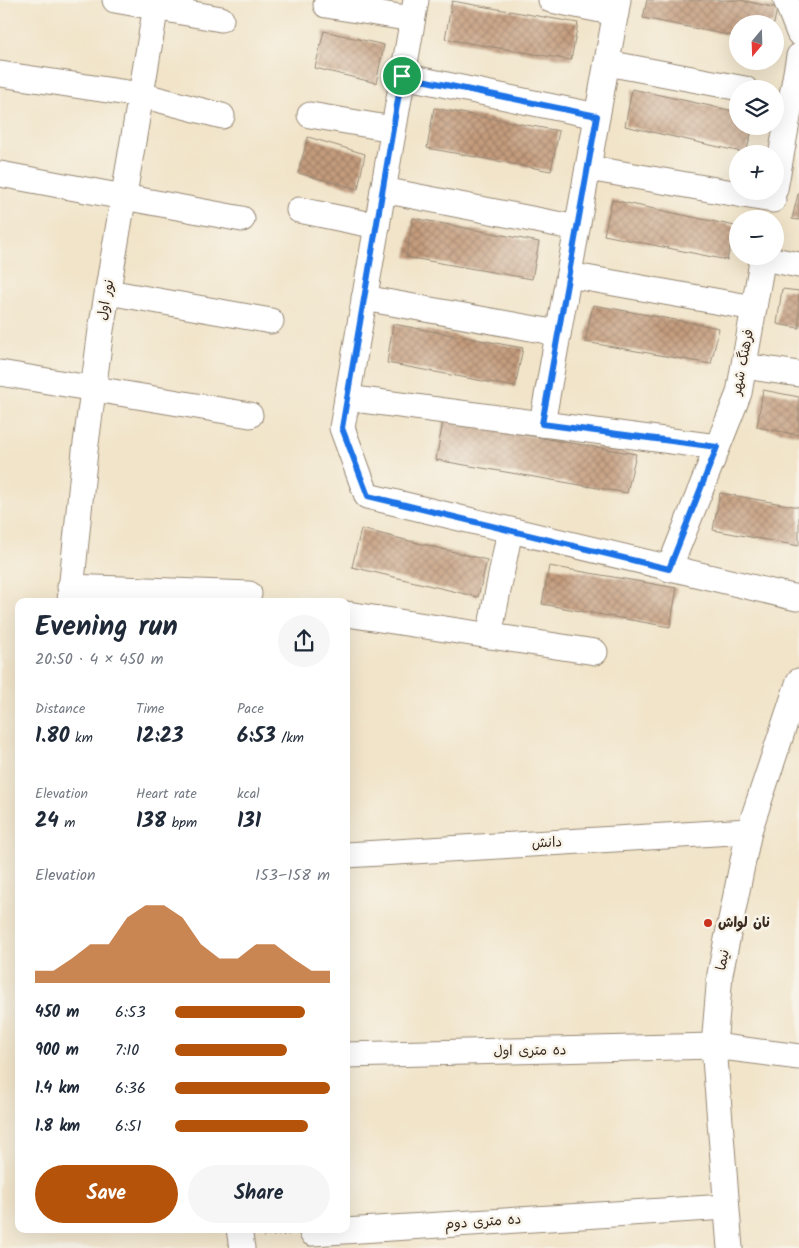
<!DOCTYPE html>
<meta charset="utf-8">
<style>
body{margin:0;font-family:Kalam,"Playpen Sans Arabic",sans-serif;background:#f6f6f7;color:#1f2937;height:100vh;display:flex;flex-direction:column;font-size:19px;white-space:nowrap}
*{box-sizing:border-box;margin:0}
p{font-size:16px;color:#747a83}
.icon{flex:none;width:28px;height:28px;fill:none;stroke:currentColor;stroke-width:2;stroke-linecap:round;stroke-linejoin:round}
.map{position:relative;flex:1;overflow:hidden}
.details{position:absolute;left:15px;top:598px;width:335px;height:635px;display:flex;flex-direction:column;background:#fff;border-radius:10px;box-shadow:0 5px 20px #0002}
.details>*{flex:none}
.needle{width:32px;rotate:199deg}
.controls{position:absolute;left:729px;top:15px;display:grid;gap:10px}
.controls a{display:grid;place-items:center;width:55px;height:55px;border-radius:50%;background:#fff;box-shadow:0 5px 20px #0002;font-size:25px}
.pin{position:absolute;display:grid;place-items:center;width:42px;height:42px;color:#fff;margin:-21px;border:2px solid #fff;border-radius:50%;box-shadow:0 1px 5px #0007}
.round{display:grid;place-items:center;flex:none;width:52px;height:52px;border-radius:26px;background:#f6f6f7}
.summary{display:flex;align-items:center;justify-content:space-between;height:85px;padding:0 20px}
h1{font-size:28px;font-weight:800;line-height:38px}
.stats{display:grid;grid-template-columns:repeat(3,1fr);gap:8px;height:85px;padding:5px 20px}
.stats div{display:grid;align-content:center}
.stats b{font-size:21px;font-weight:800}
.stats small{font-size:14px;font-weight:400}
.stats p{font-size:14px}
.chart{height:140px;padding:10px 20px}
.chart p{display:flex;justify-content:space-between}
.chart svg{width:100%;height:90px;margin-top:5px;fill:#b45309;opacity:.7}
.cta{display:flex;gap:10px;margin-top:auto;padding:10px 20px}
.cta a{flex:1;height:58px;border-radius:30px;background:#b45309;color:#fff;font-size:20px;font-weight:800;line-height:58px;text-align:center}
.cta a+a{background:#f6f6f7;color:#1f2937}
ul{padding:0 20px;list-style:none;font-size:16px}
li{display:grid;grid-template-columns:80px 60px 1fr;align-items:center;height:38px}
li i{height:12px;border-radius:6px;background:#b45309}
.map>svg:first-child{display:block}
.building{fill:url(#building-cross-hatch)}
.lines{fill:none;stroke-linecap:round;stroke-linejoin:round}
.street-casing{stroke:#968774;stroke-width:27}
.path{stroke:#968774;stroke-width:3;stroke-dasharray:1 4;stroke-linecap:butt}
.street{stroke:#fff;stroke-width:25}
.route-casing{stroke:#fff;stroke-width:10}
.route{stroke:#1a73e8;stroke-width:6}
.poi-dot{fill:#c8321e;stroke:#f7f3e8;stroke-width:2}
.labels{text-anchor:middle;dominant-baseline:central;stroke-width:5;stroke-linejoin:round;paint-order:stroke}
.street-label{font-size:14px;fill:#3b2a1e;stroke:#f7f3e8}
.poi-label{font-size:14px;font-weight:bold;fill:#3b2a1e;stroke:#f7f3e8;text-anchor:start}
</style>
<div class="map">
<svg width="799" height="1248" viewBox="0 0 799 1248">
<defs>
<pattern id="building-cross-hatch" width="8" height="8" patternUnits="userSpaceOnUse" patternTransform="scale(1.25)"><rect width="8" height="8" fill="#c49c7d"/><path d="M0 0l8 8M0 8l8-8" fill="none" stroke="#a07f66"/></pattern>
</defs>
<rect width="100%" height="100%" fill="#f7f3e8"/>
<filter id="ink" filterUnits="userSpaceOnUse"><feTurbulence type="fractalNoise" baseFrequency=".02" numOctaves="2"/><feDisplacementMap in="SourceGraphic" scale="10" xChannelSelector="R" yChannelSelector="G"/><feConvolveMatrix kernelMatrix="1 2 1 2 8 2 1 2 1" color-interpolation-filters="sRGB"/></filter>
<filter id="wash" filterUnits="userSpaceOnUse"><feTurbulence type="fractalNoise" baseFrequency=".0096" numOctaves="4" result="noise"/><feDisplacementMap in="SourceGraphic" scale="20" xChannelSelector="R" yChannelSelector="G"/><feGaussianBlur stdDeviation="1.12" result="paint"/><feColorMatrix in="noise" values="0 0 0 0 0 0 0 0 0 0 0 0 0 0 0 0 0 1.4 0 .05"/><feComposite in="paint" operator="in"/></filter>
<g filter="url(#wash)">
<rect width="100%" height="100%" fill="#f1e4c9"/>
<g id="blocks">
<g class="building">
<path d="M647,0H740L777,8L774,24H738V37L643,18Z"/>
<path d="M452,1L578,23L571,60L445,39Z"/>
<path d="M324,31L384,45L376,83L315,68Z"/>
<path d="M632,89L738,112V126H753L746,153L625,126Z"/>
<path d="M434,108L559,131L551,171L427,148Z"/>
<path d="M308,137L365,154L358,189L298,173Z"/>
<path d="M798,194H799V220L792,219Z"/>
<path d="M612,200L735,226L727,260L604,235Z"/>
<path d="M413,218L539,242L532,279L406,257Z"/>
<path d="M782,289L799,291V328L777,324Z"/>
<path d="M593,305L719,328L711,364L585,342Z"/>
<path d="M393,324L523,348L515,387L387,363Z"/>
<path d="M763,390L799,397V435L757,427Z"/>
<path d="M443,421L636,454L627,493L436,460Z"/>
<path d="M720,493L799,507V546L713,530Z"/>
<path d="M361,529L487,560L478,597L352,567Z"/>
<path d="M549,566L677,588L670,627L542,604Z"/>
</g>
</g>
</g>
<g filter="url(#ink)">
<use href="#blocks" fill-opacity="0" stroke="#968774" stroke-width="1"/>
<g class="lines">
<g class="street-casing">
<g id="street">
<path d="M115,0L221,19"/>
<path d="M416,0L342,428L367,496L797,598"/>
<path d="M551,0L616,13"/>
<path d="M786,0L799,33"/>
<path d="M326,5L412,19"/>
<path d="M607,63L745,89"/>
<path d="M0,74L141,95L222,116"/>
<path d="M403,76L597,116"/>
<path d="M310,115L393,129"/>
<path d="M588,168L773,200"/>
<path d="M0,174L242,219"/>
<path d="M775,189L799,56"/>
<path d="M383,190L577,228"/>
<path d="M299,210L377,226"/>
<path d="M763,258L799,265"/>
<path d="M569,275L754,308"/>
<path d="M108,292L271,321"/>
<path d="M364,298L558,333"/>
<path d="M744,366L799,374"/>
<path d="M0,373L250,415"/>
<path d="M347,398L717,447"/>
<path d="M542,424L618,0"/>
<path d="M669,569L739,393L763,256"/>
<path d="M70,587L249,594"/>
<path d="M70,601L85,451L101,330L157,0"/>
<path d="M347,614L595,652"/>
<path d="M489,636L510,530"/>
<path d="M346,855L749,831"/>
<path d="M346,1055L714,1046L799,1057"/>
<path d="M239,1229L242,1248"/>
<path d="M312,1233L726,1207"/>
<path d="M730,1248L714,1046L720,974L749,831L799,681"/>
</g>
</g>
<path class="path" d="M263,1236L289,1234"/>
<use href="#street" class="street"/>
</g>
</g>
<g class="lines" filter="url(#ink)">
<g class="route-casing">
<path id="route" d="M402,76L597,116L542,424L717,447L669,569L368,496L342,428Z"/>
</g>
<use href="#route" class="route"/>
</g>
<circle class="poi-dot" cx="708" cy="923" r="5"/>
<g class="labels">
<g class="street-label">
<text transform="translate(106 300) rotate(-80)">نور اول</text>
<text transform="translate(743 362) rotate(-79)">فرهنگ شهر</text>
<text transform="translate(547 843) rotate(-3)">دانش</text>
<text transform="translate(723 960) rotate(-79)">نیما</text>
<text transform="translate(530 1051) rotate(-1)">ده متری اول</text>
<text transform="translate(483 1222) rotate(-4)">ده متری دوم</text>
</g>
<g class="poi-label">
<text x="718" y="923">نان لواش</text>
</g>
</g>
</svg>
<div class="controls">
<a><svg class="needle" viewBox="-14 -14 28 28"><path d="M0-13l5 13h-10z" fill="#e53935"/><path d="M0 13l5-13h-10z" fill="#747a83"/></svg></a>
<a><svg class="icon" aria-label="layers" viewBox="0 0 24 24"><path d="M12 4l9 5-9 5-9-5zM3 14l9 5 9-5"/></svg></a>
<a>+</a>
<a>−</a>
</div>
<div class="pin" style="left:402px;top:76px;background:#1e9e55"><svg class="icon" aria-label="arrive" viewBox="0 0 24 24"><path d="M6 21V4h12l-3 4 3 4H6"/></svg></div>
<section class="details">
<div class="summary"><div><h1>Evening run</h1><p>20:50 · 4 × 450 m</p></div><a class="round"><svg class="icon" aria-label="share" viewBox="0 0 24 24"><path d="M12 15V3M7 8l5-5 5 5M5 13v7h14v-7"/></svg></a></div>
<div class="stats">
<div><p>Distance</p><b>1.80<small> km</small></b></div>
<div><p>Time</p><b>12:23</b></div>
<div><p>Pace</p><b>6:53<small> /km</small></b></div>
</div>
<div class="stats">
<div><p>Elevation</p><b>24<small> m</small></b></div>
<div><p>Heart rate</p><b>138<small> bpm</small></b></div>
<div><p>kcal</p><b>131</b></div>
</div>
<div class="chart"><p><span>Elevation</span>153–158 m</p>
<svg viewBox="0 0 160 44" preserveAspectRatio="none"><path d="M0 44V38L10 38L20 32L30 25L40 25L50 12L60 6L70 6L80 12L90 25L100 32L110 32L120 25L130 25L140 32L150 38L160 38V44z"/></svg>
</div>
<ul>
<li><b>450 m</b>6:53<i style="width:84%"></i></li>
<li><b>900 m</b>7:10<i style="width:72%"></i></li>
<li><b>1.4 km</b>6:36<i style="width:100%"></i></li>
<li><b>1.8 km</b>6:51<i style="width:86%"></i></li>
</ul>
<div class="cta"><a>Save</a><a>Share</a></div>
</section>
</div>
